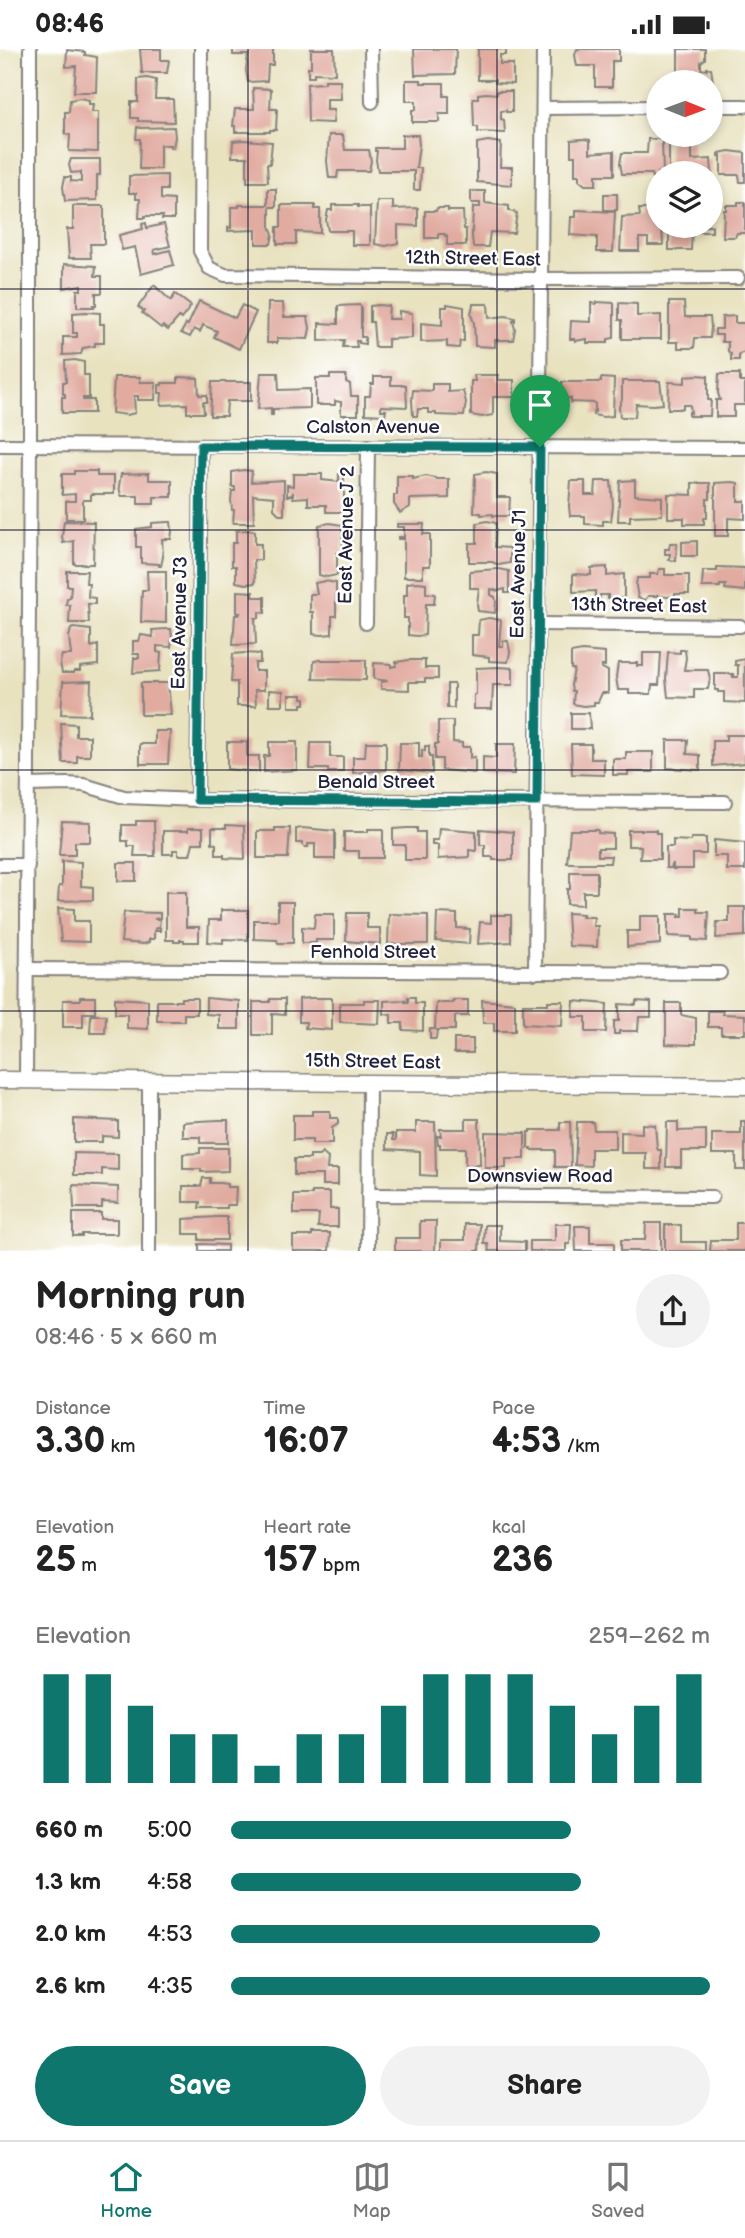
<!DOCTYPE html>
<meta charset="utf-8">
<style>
body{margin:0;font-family:"Balsamiq Sans",sans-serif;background:#f2f2f2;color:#222;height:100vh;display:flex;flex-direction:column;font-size:26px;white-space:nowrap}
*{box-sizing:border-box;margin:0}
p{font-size:23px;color:#767676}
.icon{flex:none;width:38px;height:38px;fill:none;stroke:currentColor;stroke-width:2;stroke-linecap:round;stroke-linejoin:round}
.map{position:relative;height:1202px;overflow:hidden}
.side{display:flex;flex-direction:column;background:#fff;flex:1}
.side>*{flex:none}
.needle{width:46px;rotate:91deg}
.fabs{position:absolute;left:646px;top:21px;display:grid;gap:14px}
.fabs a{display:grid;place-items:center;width:77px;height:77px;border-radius:50%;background:#fff;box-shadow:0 4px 10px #0003;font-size:35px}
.pin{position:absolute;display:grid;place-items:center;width:60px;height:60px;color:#fff;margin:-72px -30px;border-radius:50% 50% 50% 0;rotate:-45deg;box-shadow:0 0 7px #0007}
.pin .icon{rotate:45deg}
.round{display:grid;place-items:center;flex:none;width:74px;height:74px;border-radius:37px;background:#f2f2f2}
.summary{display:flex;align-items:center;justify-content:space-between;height:119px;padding:0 35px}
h1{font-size:38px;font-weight:700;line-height:52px}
.figures{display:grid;grid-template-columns:repeat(3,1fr);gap:10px;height:119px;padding:7px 35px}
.figures div{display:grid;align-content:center}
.figures b{font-size:35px;font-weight:700}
.figures small{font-size:19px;font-weight:400}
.figures p{font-size:19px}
.chart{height:196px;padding:14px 35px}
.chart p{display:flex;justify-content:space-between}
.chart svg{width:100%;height:126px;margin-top:7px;stroke:#0f766e;stroke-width:6}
.primary-button{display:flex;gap:14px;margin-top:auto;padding:14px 35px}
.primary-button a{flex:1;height:80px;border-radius:42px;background:#0f766e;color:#fff;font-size:28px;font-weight:700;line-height:80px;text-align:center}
.primary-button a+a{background:#f2f2f2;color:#222}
ul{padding:0 35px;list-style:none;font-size:23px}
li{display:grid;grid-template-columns:112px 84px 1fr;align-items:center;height:52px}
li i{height:18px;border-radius:9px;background:#0f766e}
.status{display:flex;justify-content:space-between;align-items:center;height:49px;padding:0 35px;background:#fff;direction:ltr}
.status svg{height:19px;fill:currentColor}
.menu{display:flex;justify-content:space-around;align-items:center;height:98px;border-top:2px solid #e0e0e0;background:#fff;font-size:19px;color:#767676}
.menu a{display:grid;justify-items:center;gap:4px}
.menu .on{color:#0f766e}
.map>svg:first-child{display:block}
.building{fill:#e1aba0}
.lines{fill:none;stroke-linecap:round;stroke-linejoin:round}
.minor-casing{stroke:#85827d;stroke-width:16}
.tertiary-casing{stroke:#85827d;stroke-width:19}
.minor{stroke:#fff;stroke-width:12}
.tertiary{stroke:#fff;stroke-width:16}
.route-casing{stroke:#fff;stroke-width:14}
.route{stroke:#0f766e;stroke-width:9}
.grid{fill:none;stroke:#22223b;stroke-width:2;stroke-opacity:0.55}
.labels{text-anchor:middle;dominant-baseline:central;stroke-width:5;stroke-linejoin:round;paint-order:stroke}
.street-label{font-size:19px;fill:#22223b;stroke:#fff}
</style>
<div class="status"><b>08:46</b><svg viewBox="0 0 49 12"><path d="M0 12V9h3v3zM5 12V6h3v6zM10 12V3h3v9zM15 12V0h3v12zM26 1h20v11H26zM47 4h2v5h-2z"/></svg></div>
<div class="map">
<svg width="745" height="1202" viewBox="0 0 745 1202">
<rect width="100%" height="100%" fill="#fff"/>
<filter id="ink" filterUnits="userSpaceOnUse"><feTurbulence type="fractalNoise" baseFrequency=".0143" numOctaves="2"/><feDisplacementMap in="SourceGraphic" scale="14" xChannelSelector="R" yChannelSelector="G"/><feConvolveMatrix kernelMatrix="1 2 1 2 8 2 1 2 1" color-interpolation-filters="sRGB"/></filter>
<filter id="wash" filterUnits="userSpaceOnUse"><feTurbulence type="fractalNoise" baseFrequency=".00686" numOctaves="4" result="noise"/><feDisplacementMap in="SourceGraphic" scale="28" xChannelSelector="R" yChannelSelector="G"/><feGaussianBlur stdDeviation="1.57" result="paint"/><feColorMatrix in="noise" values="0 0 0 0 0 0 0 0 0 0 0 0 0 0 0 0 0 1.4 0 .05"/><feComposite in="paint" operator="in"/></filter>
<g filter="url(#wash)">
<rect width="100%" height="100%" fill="#e8e2bf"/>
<g id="blocks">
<g class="building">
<path d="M140,0H161V11H169L167,24H142Z"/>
<path d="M233,0H273V16H268L267,32L248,33L246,21L248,6H233Z"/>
<path d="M311,0H334L335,25L314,24V28H308V18H311Z"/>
<path d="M414,0H456L455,25L415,26Z"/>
<path d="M478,0H506V6H500V15H513V35L495,34V31H478Z"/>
<path d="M577,0H619V12H612V38H595V17H577L575,6Z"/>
<path d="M678,0H705V10L701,13V20L707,21V19H711L713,33H678Z"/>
<path d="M67,1L85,3V6L97,8L96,43H74L76,17L66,18Z"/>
<path d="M147,29L156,31L155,50H173L174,73L138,72V69H131V53H138V30Z"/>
<path d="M325,31H340L341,50H327V61H334L333,74L308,73L307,35L325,34Z"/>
<path d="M406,31H421V34H444V47H449V65H439V73H412V61H416V52H406Z"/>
<path d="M253,39L271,40L270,60H277L276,81H270V83H235V77H233L235,60H254Z"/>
<path d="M497,42H512V63H506V61L501,62V70L504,71L505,84L478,83V78H474L473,49H478V45L486,44L497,45Z"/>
<path d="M80,49L89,51V55H93L92,63H98V103L69,102L70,86L65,85V63H69L70,51Z"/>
<path d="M137,78L141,79L174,78L175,88L173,99H170V96H160V120H139L140,90H136Z"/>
<path d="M329,86H343L345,101H369L371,112L369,122H338L337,129H329L327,112Z"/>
<path d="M402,86H418L419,96L416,119H421L420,141H414V122H378L376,111L377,102H375V99H402Z"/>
<path d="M582,90L590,91V104L614,102V126H596V136H585L579,131V126H575V107H571V91Z"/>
<path d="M648,90H662L663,124H658V130H653L652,125H622L620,114L622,104H647Z"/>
<path d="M678,90L683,93L692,92V111L711,110L712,124H669V92Z"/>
<path d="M243,91L272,93L270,115H267L268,133H247V108H232L233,92Z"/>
<path d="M488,92L501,94L500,118H512V136L477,133V94Z"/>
<path d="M729,102L745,104V133H740L739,126H721V106L719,107V104Z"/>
<path d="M71,110H100V126H97V151L65,152L63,138L65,128H71V132L81,133V123L71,124L69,116Z"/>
<path d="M167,126V141H161V150L174,151V170H162L163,167H145V169H139L140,150H136V144H129V127Z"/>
<path d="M268,140H276V158H270V177L273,185L271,195H256V181L228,182V178L231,179V158H239V156H268Z"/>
<path d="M471,142H485V154L509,157V162L517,164L514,184L490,183L488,198H473L472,187L473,158H480V154H471Z"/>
<rect x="604" y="145" width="13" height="16"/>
<path d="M377,152H393V160L418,159V177L398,176V194L386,197L375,195Z"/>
<path d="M738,153H745V184H737L735,188H723L724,161H726V156H738Z"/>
<path d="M281,156H315V160H320V184L296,183V195H277V178H281Z"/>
<path d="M332,156H358V158H370V196H352V182H328L326,171L328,161H332Z"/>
<path d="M73,157H104V195H90L91,209H69L67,180H73Z"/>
<path d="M437,159H448V162H463L464,180H466V196H447V187H445V185H438V189H425V162H436Z"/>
<path d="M639,160H658V177H662L663,196H648V189H639V202H620L622,168L640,167Z"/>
<path d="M576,161L615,163L613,203H597V188L570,186L571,168H576Z"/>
<path d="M146,174L147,179L164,175L170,197L154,201L155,205L170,201L174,216L141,225L135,198L122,201L119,186L143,180L142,175Z"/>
<path d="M669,177H712V183H692L691,201H669Z"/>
<path d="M64,215L96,217L95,227H102V244H96V256H93L94,258H77V241H81V236L64,239Z"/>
<path d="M154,236L171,252L175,245L191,257L181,270L179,268L168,281L163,277L161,279L142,264L144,262L138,258Z"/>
<path d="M199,252L235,269L242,256L256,263L239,300L214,288L217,282L203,276L200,283L194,280L190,288L181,284L186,275L188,276Z"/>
<path d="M596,253L614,254V289L608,290V294H587V290L575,292V290H570L571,272L591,273V254L596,255Z"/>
<path d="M669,253H684L685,268H710L711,278L710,289H695L694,299H678V293H669Z"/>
<path d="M268,254H283L284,268H308L310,279L308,290L277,289V294H267Z"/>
<path d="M619,254L637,255V267L661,266V290H622V271H619Z"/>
<path d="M447,255L464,258V292H460L459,299L447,298V292L421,293V274L442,276V258H447Z"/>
<path d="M473,255H488L489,269L506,267L515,269V272H513L515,280L513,291H495V298L475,297L474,274L471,265Z"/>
<path d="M359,256L361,257V288H365V295L359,294V292H356L357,298H343L344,291L319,292V274L338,275V257Z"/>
<path d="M379,256L389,257L388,270H399V262L412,264V289L388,290V298H375L373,273H370V257Z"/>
<path d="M86,263L100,264V275H104V294H95V297L83,299L81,305L63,306V288H77V284H73V264Z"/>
<path d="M735,267V274H745V303L739,305V311H731V305L728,302V293H722V286H715V280H722V268Z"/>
<path d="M75,311L84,313V326H89V349H83V351H94V364H62V348H65V345H63V333H66L65,312Z"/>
<path d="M261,324H278L279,341L310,340V359L273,360V366H271V359L258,360Z"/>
<path d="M719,325H740V333H745V356H734V368H716V351H720L718,344Z"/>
<path d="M330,326H346V333L350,335L351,347H358V366H341V353L335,352V356H316V329H330Z"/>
<path d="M474,326H498V331H514V348H493V366L482,368L471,366V332H475Z"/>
<path d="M697,326L708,327V351H711L710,367H689V363L691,364L690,356H683V359L679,360H668L669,333L685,334V327Z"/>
<path d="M114,328H140V333H156L155,351H138V347H134L135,364L127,366L112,364Z"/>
<path d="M178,328L198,329L199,346H207V353H203L204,364H187V355L161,356L162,344H159V336H162V334H178Z"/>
<path d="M374,328H391V336H406L407,358L381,357V361H386L385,366L365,365V347H370L371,335H374Z"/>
<path d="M601,329L614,330L613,367L603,368L593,366V363H595V354L571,353V349H561L562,333H601Z"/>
<path d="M622,332H660L663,355L653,356L636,355L635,368H620L619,358L622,350Z"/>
<path d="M212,333H251V352H227L226,367H210Z"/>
<path d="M432,335H448V343L463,342L466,353L464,367L436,366V364H428V360H418L417,367H413L412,351L413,341L432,342Z"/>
<path d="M243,421L252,422L251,433L284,431V466H280L274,460V448L253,446L254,474H233L234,461H232L231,451L232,442H235V438H232V423Z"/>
<path d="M74,422H97V427H114V445H91V451H83V470H66V452H75V445L62,446V425H74Z"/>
<path d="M486,423L497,425V448H510L509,467H493V465L481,466V464H474L475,425Z"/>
<path d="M149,424V431H172V448H154V455H138V447H121L119,437L121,425Z"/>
<path d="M293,425H322V431L339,433V425H344V463H326V456H308V448L293,449V443L292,446L287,447V436L293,437Z"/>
<path d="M397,427H413V430L426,427L436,429V430H449V449L410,450V458L400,464L394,455V446H397Z"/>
<path d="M635,431V446L662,448V466L630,467V472H618L620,432Z"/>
<path d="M571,432H585V446H595L596,432H611L613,457L611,472H603V476L585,475V467H570L569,457Z"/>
<path d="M733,433L738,434V452H745V470L728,469V487H715V434Z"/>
<path d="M692,434H710V450H707V469H704V475H684V469H668V445L692,446Z"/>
<path d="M64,472L94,473L93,515H74V492L63,494L62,487Z"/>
<path d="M487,472L496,474L495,498L510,499V514L499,516L492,513H469V494H477V474Z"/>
<path d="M168,473H171L172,482L171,490H162L163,508L161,517H159V515L141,514V498H136V480L152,478V474Z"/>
<path d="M330,474L342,476L343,504H337V526L327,528L319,526V476Z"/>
<path d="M397,475H424L423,485H430V517H423V528H404V490H398V488H404V478H397Z"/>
<path d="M246,481L255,482V495H261V511H254L255,534L246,535L236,533V517H232V494H236V482Z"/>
<path d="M697,492V507H682V493Z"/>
<path d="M670,494H677L676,512L669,511L670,505H665V500H669Z"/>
<path d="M607,518V527L624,525V549L608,550V546H600V550H595V542L573,543V525L591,526V519Z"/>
<path d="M717,518L745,519V542L725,540L726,536H720V538H702L703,522H717Z"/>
<path d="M499,520L509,522V544H505V540L498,542L491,540V546L495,548L496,553L495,564L478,562L477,555L479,539H470V522Z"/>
<path d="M659,520H665V526H689V545H675V547L667,548L658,547L657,545V547H648L645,551L638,549L636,537L637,529H650V525H658Z"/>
<path d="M67,522H87L86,534H89L88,548L95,549V555H88L89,574H69L70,556H66L67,549H70L71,537H67Z"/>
<path d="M147,522H166V574L141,573L142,541H148Z"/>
<path d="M325,532L336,534V567H332V585L322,586L313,585V563H310V545H317L315,534Z"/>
<path d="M417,533L426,534V544L435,545L434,555H426L425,586L417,587L408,586V569H404V546H407V534Z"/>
<path d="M237,542L253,543V548H265V564L259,563V569H255L256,595L233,596L235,566H239L240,564H237Z"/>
<path d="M489,569L501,571L499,597H503V592H508L510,603L508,613L489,612V608L472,606V586H478L479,571Z"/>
<path d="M73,579L91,581V598L98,596V616L80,618V622H74V624H62L60,614L62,606H71L69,588L71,580Z"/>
<path d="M167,580H171L172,589L171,598L157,597V603L161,604L160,622L133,624L134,609H139V605H133V592H139L141,586L153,588L152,581Z"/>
<path d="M680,601H685L686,609L684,621H708L710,630L708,640H694V649L668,648L666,630L668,603L680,604Z"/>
<path d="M582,602L605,604V617H602V619L608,622V644H602L598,653H594V656L583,657L573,655L574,642H572L571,636L574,620H571V604Z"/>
<path d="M245,604L260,605V614H255V622H264V641H255L256,657H237V633H231L233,605Z"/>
<path d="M643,604H661L659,636H652L651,645H629V641H618L616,628L618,614H637V617H643Z"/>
<path d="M745,610V654L724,653V643H718V641H715V625H733V628H738V616H735V612Z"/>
<path d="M319,611H366V631L313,630L314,612Z"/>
<path d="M409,611H425V619H438V630H425V633H409V641L381,640V633L388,632L374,630V614L391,615V618L396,617V613Z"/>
<path d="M499,618L513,619V636H493L492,660H474V646L476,645V619Z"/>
<path d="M91,632L90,666L61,665L63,633Z"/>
<path d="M141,634H168L171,666H141Z"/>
<rect x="447" y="635" width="7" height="24"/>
<path d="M269,641L283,642V656H269Z"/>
<path d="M289,646H302V649H305V655H302V658H289Z"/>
<path d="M571,664H589L590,680H571Z"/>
<path d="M438,672H453V693L462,694V698H470V709L475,708V724L442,721V710H435V695H438Z"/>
<path d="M61,674L76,675V687H90V707H77V714H63Z"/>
<path d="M155,682H170L168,715H140V695H155Z"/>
<path d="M726,686H745V714L713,717V692H726Z"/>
<path d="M667,691H688L687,705L700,706V721L667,719Z"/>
<path d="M227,693H247V707H259V723L227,720Z"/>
<path d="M269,693H297V721L264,723V707H269Z"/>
<path d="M366,693H386V721L353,724V708H365Z"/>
<path d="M311,694H330V708H343V723H328V720H310Z"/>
<path d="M400,694H419V708H422V701L425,702V697H429V708H432V724L399,721Z"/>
<path d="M496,695H515L514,725L483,724V708L496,709Z"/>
<path d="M571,695H591V710H604V726L572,725Z"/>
<path d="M626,703H653V723H628V726H613V710H626Z"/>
<path d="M62,772L90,773V793H75V806H59Z"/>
<path d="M136,772H154L155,807H134L135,797H128V792H122V776H136Z"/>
<path d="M226,776L244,777L245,810L224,809V806H216V795L212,794V779H226Z"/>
<path d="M188,779H203V794H193L190,806H178V801H173V805H163V782H188Z"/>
<path d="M275,779H290L288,809H257V782H275Z"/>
<path d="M302,779L335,782V810H315V795H308V798H304L302,794H296V780Z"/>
<path d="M407,779H417V783H425V811H405V796H393V780Z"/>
<path d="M439,779L476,782V802L469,801V808L438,810V796H432V791H438Z"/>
<path d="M368,780H383V809H359V802H344V783H368Z"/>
<path d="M480,780L513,783V811H493V808H485V796H480Z"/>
<path d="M570,781H598V784L613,785V799H598V807H611L610,814H567Z"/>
<path d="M628,781H656V784H660V810H640L641,797H628Z"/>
<path d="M691,789H706V805H693V820H673V814L671,819H666V798H673V791L691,792Z"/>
<path d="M714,791L745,794V821H727V807H714Z"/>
<path d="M62,812L81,813V837L93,838V851L58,852L59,837H62Z"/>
<rect x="118" y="814" width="18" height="18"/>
<path d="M570,823H597V843H583V856L567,855V840H570Z"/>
<path d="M166,843H186V878H199V893H184V891H180V893H174V891H166Z"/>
<path d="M278,853H293V894H278L277,891L254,890V871H278Z"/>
<path d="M729,858H745V887L716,889L717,873H729Z"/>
<path d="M58,859L74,860V872H89V893L61,892Z"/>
<path d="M683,859H698V863H709L707,892L692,891V888L668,887V865H680L679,868H683Z"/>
<path d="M221,861H248V891L223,890V894L208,893L209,871H221Z"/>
<path d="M124,863L160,864V869L154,870H160L159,878L154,880L160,879V882H154V890H149V893L144,895L121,893Z"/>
<path d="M347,864H367V879H380V895L346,892Z"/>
<path d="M437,864L457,865V879L470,880L469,895L436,892Z"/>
<path d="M567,864L583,865L582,868H594L593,877H598L597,898L569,897Z"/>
<path d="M315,865H334V891H316V894H302V878L314,879Z"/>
<path d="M389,865L428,866V895H388Z"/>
<path d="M491,866H511V893L478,895L480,873L491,874Z"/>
<path d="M640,867H660V895L627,898V882H640Z"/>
<path d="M80,948H95V964H83V978H63V951H80Z"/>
<path d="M408,948H415V954H423V982L403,981V974H391V966L384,965V952L405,951V953H408Z"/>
<path d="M115,949L148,951V980L127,979V965H115Z"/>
<path d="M181,949H197V965H184V972H157V952H181Z"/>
<path d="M206,949L239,952V980H219V966L206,965Z"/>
<path d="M311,949H332V981L305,979L306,973H299V950Z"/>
<path d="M270,950H285V966L272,965V986H253V953H270Z"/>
<path d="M364,951H380L379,975L340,973V954H364Z"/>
<path d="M453,951H468V967H455V981H437L436,990H430V980H435L436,954H453Z"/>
<path d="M482,951L515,954V982H494V974H483Z"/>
<path d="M548,952H563L562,977L523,975V955H548Z"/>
<path d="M574,952L607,955L606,983H586V968H573Z"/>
<path d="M636,952L651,953V968H639L638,982H619V985H614V972H619V955L636,956Z"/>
<path d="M666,954H681V966L696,969V995H691V996L666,995Z"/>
<path d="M708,962H723V965L745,966V985H721V978H708Z"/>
<path d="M91,966H106L105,984H90Z"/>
<rect x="454" y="990" width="19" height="14"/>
<path d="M312,1062H330V1069H338V1075L332,1079V1095H312V1091H293V1066H312Z"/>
<path d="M74,1070L118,1072V1088L102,1087V1093H74Z"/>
<path d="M466,1070H479L480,1116H465V1099H440V1095H438L437,1087H441L440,1080H466Z"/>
<path d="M218,1071H228V1094H200V1088H183V1073Z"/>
<path d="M741,1072H745V1121H736V1105H712V1085H741Z"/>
<path d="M416,1073H435L436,1127L420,1126V1102L387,1100V1085H393V1091H396V1083H416Z"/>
<path d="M560,1073H570L571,1118H555V1101H531V1099H528V1083H530V1081H560Z"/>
<path d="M577,1073H593L594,1081H615V1100H591V1117L575,1116Z"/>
<path d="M667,1073H678V1082L706,1081V1102H681V1118H666Z"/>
<path d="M642,1075L655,1076L657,1099L658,1101H661V1120H646V1104H621V1083L642,1084Z"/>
<path d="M485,1083L525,1084V1110H506V1119H485Z"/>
<path d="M200,1099H228V1122L201,1123V1120H183V1105L200,1104Z"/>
<path d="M74,1104L118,1105V1121L102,1120V1126H74Z"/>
<path d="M322,1104L328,1109L327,1120H338V1136H322V1126H294V1110H310V1107H319Z"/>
<path d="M203,1129H210V1134H220L227,1135V1138H236L235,1156H227V1159H199L200,1153H183V1137H201Z"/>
<path d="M73,1136L118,1138V1154L102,1153V1159H74Z"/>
<path d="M312,1143H330V1160H338V1178H318L319,1165H294V1146H312Z"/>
<path d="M73,1164H101V1170H117V1185H82V1187H73Z"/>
<path d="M217,1168H227V1191H199V1185H183V1170Z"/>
<path d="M420,1172H436L435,1202H395V1189H420Z"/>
<path d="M646,1174H661V1202H621V1191H645Z"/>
<path d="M736,1174H745V1202H710L711,1191H736Z"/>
<path d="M465,1175H480L479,1202H441V1191H465Z"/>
<path d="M555,1175H571L570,1195H566V1202H530V1192H555Z"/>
<path d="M485,1176H500V1192L525,1193V1202H489L488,1195H484Z"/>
<path d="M665,1176H681V1193H706V1202H665Z"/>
<path d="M575,1177H590V1194H614V1202H576Z"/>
<path d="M312,1184H330L329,1202H293V1187H312Z"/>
<path d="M199,1195L227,1196V1202H199Z"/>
</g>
</g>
</g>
<g filter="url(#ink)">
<use href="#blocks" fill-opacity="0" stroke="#85827d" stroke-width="2"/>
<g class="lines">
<g class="minor-casing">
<g id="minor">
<path d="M201,0L200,202L209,219L225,226L541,230L738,229"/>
<path d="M371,0L372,53"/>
<path d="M710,57H745"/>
<path d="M543,59L658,58"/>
<path d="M0,396L745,399"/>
<path d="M366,574L368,397"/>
<path d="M538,575L740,577"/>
<path d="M29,736L67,735L84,736L124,748L197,751L725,753"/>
<path d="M197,751L201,397"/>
<path d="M0,816H28"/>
<path d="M26,920L720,924"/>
<path d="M535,924L543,0"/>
<path d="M26,1030L30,396V0"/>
<path d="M149,1032V1202"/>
<path d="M368,1146L712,1148"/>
<path d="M368,1202L369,1034"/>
</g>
</g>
<g class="tertiary-casing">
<path id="tertiary" d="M0,1031L745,1037"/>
</g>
<use href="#minor" class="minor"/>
<use href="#tertiary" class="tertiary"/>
</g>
</g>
<g class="lines" filter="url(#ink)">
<g class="route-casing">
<path id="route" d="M201,397L540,398L537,753L197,751Z"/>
</g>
<use href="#route" class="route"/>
</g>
<path class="grid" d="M248,0V1202M497,0V1202M0,240H745M0,481H745M0,721H745M0,962H745"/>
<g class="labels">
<g class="street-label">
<text transform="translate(473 210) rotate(1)">12th Street East</text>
<text x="373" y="378">Calston Avenue</text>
<text transform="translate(347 486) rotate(-89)">East Avenue J 2</text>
<text transform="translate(519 525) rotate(-89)">East Avenue J1</text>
<text transform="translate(639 557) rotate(1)">13th Street East</text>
<text transform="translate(180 574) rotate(-89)">East Avenue J3</text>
<text x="376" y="733">Benald Street</text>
<text x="373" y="903">Fenhold Street</text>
<text transform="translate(373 1013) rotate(1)">15th Street East</text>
<text x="540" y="1127">Downsview Road</text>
</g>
</g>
</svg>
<div class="fabs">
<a><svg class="needle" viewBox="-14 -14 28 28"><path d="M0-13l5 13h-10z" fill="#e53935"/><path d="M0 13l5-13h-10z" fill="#767676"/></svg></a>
<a><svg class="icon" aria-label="layers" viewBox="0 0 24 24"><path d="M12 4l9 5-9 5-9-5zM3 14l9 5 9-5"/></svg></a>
</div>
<div class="pin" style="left:540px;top:398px;background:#1e9e55"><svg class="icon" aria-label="arrive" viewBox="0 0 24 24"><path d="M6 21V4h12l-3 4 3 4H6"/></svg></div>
</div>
<section class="side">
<div class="summary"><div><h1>Morning run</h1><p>08:46 · 5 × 660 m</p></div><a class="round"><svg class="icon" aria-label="share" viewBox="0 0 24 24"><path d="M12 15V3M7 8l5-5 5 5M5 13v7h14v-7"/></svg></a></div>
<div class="figures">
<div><p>Distance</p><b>3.30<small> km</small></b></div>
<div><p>Time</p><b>16:07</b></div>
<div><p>Pace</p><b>4:53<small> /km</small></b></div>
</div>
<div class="figures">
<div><p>Elevation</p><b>25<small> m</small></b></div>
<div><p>Heart rate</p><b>157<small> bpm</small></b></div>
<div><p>kcal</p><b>236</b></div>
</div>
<div class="chart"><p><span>Elevation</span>259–262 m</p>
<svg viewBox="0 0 160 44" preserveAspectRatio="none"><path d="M5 44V6M15 44V6M25 44V17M35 44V27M45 44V27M55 44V38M65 44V27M75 44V27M85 44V17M95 44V6M105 44V6M115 44V6M125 44V17M135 44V27M145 44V17M155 44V6"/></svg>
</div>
<ul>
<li><b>660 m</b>5:00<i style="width:71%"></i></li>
<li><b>1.3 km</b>4:58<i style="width:73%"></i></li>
<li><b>2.0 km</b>4:53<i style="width:77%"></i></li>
<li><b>2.6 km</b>4:35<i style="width:100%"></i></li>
</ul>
<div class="primary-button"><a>Save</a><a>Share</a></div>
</section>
<nav class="menu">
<a class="on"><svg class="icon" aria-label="home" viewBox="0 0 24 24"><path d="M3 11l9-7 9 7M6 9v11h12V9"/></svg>Home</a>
<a><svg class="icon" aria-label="map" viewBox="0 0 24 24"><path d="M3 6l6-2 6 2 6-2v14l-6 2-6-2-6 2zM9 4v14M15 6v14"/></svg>Map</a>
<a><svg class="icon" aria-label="saved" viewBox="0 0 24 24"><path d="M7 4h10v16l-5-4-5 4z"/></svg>Saved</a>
</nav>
